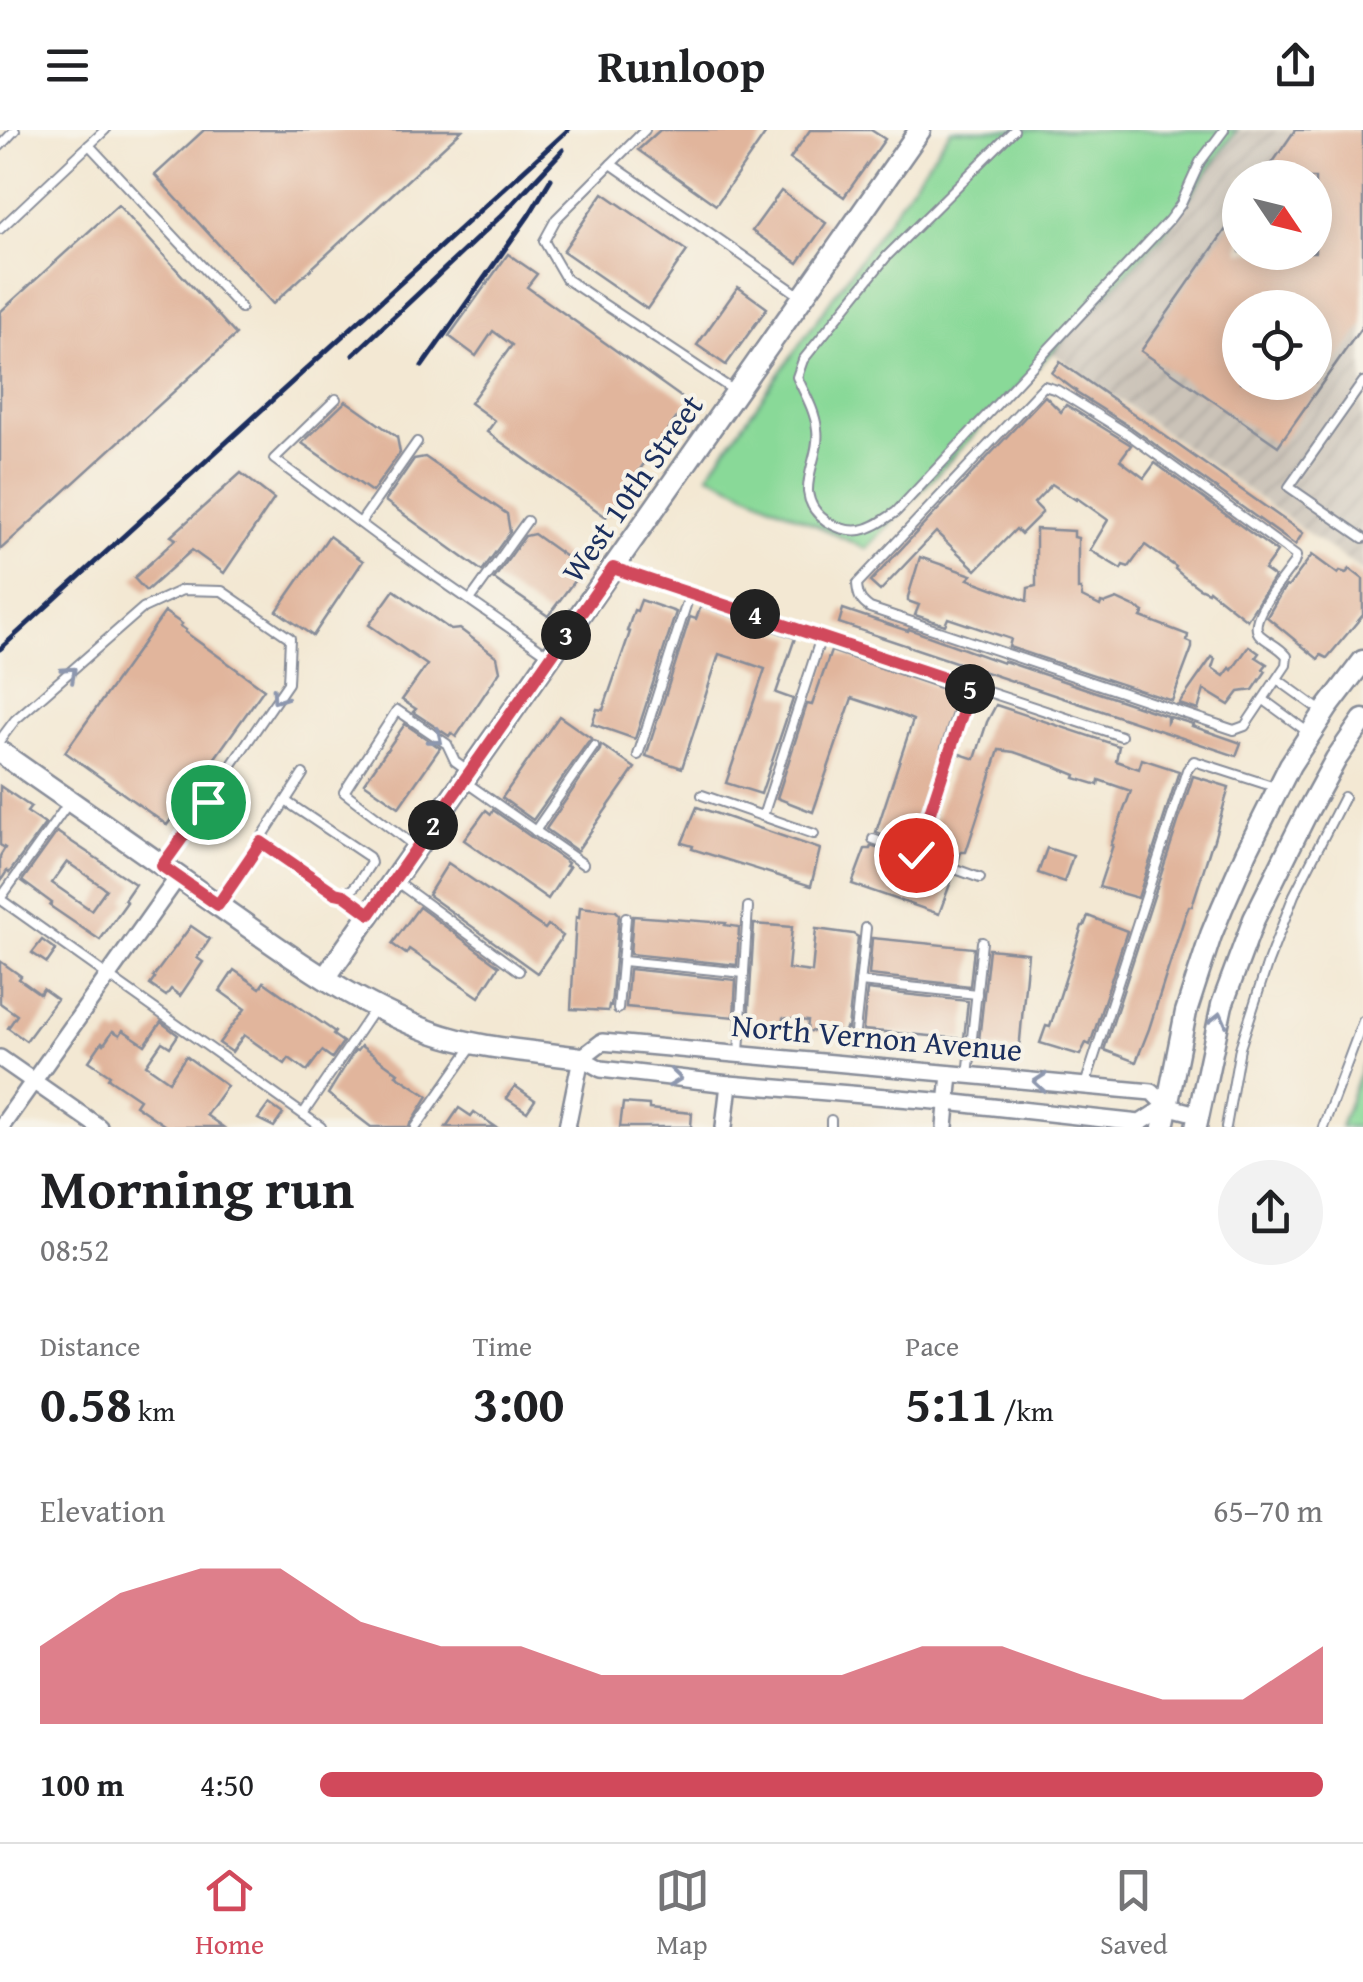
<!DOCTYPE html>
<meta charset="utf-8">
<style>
body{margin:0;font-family:"Gentium Book Plus",serif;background:#f2f2f2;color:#202124;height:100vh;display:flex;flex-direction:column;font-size:38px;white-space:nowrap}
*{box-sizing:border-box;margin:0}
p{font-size:32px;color:#757577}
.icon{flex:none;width:55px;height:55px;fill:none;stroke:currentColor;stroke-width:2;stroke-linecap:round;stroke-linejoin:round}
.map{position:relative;height:997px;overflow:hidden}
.details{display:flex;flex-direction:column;background:#fff;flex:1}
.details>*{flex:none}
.needle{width:65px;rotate:125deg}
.buttons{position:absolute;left:1222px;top:30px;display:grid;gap:20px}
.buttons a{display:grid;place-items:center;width:110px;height:110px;border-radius:50%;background:#fff;box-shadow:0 5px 25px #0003;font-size:50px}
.pin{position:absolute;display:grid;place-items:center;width:85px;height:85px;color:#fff;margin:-42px;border:5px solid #fff;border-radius:50%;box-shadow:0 2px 10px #0007}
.km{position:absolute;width:50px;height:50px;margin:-25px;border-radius:50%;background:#222;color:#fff;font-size:28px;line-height:50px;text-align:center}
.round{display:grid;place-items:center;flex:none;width:105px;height:105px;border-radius:52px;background:#f2f2f2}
.headline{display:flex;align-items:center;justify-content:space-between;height:170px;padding:0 40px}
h1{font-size:55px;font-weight:700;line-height:75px}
.stats{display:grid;grid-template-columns:repeat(3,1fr);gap:15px;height:170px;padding:10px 40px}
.stats div{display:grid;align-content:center}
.stats b{font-size:50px;font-weight:700}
.stats small{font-size:28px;font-weight:400}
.stats p{font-size:28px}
.chart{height:280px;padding:20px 40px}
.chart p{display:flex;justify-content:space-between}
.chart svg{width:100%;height:180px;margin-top:10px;fill:#d1495b;opacity:.7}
ul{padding:0 40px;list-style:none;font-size:32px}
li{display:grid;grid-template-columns:160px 120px 1fr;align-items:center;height:75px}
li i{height:25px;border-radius:12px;background:#d1495b}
header{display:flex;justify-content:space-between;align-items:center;height:130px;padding:0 40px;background:#fff;font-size:45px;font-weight:700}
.dock{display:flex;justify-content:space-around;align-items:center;height:140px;border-top:2px solid #e0e0e0;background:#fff;font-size:28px;color:#757577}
.dock a{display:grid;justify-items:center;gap:5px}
.dock .on{color:#d1495b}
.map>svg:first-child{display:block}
.industrial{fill:url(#industrial-furrows);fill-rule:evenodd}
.grass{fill:#89d998;stroke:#52847b;stroke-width:2.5}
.building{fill:#e1b59c;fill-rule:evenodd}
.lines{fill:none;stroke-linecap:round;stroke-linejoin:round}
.service-casing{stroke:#878c98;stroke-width:12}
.minor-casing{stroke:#878c98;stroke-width:20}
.tertiary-casing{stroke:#878c98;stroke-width:25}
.service{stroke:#fff;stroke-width:8}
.minor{stroke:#fff;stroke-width:15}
.tertiary{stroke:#fff;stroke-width:20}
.rail{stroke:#1b2f5e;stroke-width:5}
.oneway{stroke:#8d97ae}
.route-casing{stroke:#fff;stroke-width:20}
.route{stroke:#d1495b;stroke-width:12}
.labels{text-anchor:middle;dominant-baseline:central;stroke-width:8;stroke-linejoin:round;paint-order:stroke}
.street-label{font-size:32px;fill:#1b2f5e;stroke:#f7f3e8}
</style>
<header><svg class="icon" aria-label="menu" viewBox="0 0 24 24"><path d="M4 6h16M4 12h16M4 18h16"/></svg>Runloop<svg class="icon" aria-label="share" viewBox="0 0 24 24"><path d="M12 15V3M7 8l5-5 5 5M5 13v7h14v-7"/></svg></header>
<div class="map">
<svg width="1363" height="997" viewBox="0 0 1363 997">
<defs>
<pattern id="industrial-furrows" width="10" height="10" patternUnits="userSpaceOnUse" patternTransform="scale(2.5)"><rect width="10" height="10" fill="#cbc3b8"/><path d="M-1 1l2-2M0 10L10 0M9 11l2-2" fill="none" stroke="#aea8a1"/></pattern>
</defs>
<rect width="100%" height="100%" fill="#f7f3e8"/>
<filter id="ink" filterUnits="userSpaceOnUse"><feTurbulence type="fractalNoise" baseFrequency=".01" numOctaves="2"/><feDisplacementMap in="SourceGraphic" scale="20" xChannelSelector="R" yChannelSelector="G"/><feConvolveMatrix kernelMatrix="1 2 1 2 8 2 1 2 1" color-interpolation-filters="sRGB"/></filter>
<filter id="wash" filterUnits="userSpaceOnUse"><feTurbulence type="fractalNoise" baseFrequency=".0048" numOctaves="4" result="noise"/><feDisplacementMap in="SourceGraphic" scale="40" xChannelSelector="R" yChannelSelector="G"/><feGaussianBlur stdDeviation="2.25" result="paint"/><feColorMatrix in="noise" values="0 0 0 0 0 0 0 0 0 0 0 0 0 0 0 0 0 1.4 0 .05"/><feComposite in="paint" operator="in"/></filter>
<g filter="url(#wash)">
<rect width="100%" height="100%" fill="#f3e8d3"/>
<path class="industrial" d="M1237,0H1363V442L1051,222L1163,104ZM1240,48H1315V122H1240ZM1240,178H1315V252H1240Z"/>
<g class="grass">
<path d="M951,0H1237L1163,104L866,419L708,344Z"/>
<path d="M1363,934V997H1340Z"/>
</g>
<g id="blocks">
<g class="building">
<path d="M204,0H462L273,174L155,45Z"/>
<path d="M660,0H768L716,75L638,20Z"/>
<path d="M810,0H871L885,9L844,67L790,29Z"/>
<path d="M1295,0H1363V195L1278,316L1141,221L1240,79V122H1315V48H1262ZM1240,178H1315V252H1240Z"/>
<path d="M781,61L826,93L798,133L752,101Z"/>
<path d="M603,63L687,121L647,179L563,121Z"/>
<path d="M118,75L236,205L0,420V182Z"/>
<path d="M508,124L537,144L527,157L688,272L606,387L487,302L495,291L470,273L512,215L493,201L476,226L449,206Z"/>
<path d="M738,157L767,178L726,235L697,215Z"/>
<path d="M1060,232L1303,403L1295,415L1132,298L1075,262L1076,261L1052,243Z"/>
<path d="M1045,266L1061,282L1066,275L1131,315L1120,330L1144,348L1155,333L1277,422L1264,440L1274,447L1247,490L1209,460L1208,462L1199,458L1183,446L1175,439L1176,437L1145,415L1129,437L1123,435L1121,439L1090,420L1108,390L1077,368L1076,370L1052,354L1034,373L1042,381V383L1021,404L1016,399L976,440L936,402L880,461L870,452Z"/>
<path d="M346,271L397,307L400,323L372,362L302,313Z"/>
<path d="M425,327L507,384L510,402L482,441L385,371L414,329Z"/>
<path d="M241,343L274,369L224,443L192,420L146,461L134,448L176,409L171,406Z"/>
<path d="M1036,399L1074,401V407L1078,408V459H1081L1082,467L1100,476L1101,473L1104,474L1117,469L1141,480L1144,482L1141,487L1188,505L1187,511L1192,513V518L1172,571L1009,517L1011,509L948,488L945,495L915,485L919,475L908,471V467L920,427L972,445L968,449L1027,471L1028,458L1036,456Z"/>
<path d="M534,404L583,439L548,486L494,449L525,406Z"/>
<path d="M329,406L363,431L313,506L277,481Z"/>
<path d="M1312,425L1338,444L1340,441L1346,443L1350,439L1363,449V485L1327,528L1321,525L1318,529L1267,487L1281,463L1286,456L1288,457Z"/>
<path d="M394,460L451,500L460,499L497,527L500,541L456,607L451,603L449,606L413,582L416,579L402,570L427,535L369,495Z"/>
<path d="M641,470L676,482L635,609L592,594L597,579L603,580L630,502L627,501L634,480L637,481Z"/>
<path d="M701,476L795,508L776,563L793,569L761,664L726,653L765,539L742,531L719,524L682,638L646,626L690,487L696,489Z"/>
<path d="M843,479L908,501L909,499L1003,533L1004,531L1167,586V592L1170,587L1193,594L1192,596L1241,613L1236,626L839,493Z"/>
<path d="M165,482L182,494L180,496L186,500L185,502L264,559L167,695L65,622Z"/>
<path d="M1249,516L1259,523L1256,527L1267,534L1263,539L1266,541L1253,560L1239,562L1229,575L1204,560L1198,580L1179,574L1212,527L1215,529L1212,538L1224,546L1230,538L1232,540Z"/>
<path d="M831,521L958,564L941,618H943L911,715L876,702L913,590L891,581L852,568L813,682L777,668L807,574L812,575Z"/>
<path d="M996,575L1119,616L1116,631L1139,639L1142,629L1179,641L1138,768L1099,757L1113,715H1111L1131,661L1099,650L1098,655L1075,648L1076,645L1054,636L1014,622L999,620L966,722H961L958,732L925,720L957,623L975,629L987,592Z"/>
<path d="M559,586L592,609L588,612L533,690L502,668Z"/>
<path d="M405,594L440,618L399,677L364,653Z"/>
<path d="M601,615L635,638L577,721L546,699L600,620Z"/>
<path d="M1193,646L1229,657L1213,713H1212L1192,776H1189L1185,786L1149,899L1136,932L1104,920Z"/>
<path d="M0,656L31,677L27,682L45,694L9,743L7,741L0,752V726L5,718L0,715Z"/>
<path d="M697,677L820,719L811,756L692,719L693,716L682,713Z"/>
<path d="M486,680L491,684L493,680L568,733L566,736L569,737L548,769L464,710Z"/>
<path d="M57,702L135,754L124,770L127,772L100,810L50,776L52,773L22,751ZM67,732L106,759L91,780L52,753Z"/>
<path d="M871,716L953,746L939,784L852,754L865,719H870Z"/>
<path d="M1047,718L1073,726L1064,752L1038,743Z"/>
<path d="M448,733L545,799L548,795L563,806L537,843L428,765Z"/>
<path d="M419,777L499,836L479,867L409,819L406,824L392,814Z"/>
<path d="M580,777L616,781L619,784L611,876L609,875L608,881L571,879L576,787L579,788Z"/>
<path d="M633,786L726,793L725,795L739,797L737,835L630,824Z"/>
<path d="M1088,786L1127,801L1090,915L1086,913L1080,925L1040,913L1046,896L1050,897L1082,796H1084Z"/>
<path d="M754,794L792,797L788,839L812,842L816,799L853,804L858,807L848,899L846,898L845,902L807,901L808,891L783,888L782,899L748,894Z"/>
<path d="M191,796L210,809L197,828L203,832L180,866L171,859L166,866L150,855L155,848L153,847Z"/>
<path d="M872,808L974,818L970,856L869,845Z"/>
<path d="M42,810L56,820L47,833L32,823Z"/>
<path d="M989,819L1028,823L1019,921L981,916V911L979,910Z"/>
<path d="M0,831L21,846L19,849L40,864L43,859L57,869L26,911L8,898L17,885L0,873Z"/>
<path d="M629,839L736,850L734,887L626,877Z"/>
<path d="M234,840L260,858L264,852L335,902L333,905L343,912L332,928L322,921L307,941L289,928L285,934L244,905L232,922L219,913L245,879L220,861Z"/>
<path d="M867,860L968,871L964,909L863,900Z"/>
<path d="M161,892L178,905L170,917L162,912L146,935L169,951L186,926L227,956L206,985L223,997H167L135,975L139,969L108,948L110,945L89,931L102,912L104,914L113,901L120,905L123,900L145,915Z"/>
<path d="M361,916L398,943L396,945L428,966L409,997H371L328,964L355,920L357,921Z"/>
<path d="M515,956L535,970L527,982L506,968Z"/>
<path d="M623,973L649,975V979L692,983L691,997H620Z"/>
<path d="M269,974L283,984L274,997L258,989Z"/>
<path d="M459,978L471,986L474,982L496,997H446Z"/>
</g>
</g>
</g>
<g filter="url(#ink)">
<use href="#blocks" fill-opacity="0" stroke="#878c98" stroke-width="2.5"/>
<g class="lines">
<g class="service-casing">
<g id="service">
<path d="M645,0L611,34L799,165"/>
<path d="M1014,0L887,126L803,230L797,247C805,264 815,281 817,299C820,320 807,341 808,362C811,387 838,403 861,400C874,398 885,389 896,382L1169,90L1181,74L1200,32L1224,0"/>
<path d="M89,15L241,178"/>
<path d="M0,16L15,0"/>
<path d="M611,34L556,89L544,111L566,149L736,262"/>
<path d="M0,99L105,0"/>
<path d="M1363,252L1289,357L1363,408"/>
<path d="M1044,256L1057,260L1128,304L1296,426L1294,433C1284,448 1245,491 1260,505C1269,513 1279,516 1287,526L1286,535L1245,596L1234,600L870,478C860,471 858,466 857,454Z"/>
<path d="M336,269L274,329L380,408L547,524"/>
<path d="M360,393L417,312"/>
<path d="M617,439L1121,606"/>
<path d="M470,470L527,391"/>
<path d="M1277,549L1324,583"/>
<path d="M1264,570L1309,603"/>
<path d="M0,610L15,590L143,478L182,460L222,461L290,508L288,553L163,735"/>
<path d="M638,625L690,463"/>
<path d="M464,651L583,734"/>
<path d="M702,665L814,704"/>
<path d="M763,686L821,507"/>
<path d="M535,701L594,616"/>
<path d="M873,709L980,748"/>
<path d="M261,712L335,763C354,767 361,747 371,733L369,727L287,672"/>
<path d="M413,715L344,662L397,580L447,614L455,631L469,641"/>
<path d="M916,725L971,557"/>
<path d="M394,750L519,841"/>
<path d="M344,765L369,783"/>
<path d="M0,769L321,997"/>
<path d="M0,769L70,671"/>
<path d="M218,775L303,644"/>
<path d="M623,831L744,843"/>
<path d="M860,852L977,864"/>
<path d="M618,879L626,787"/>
<path d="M855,902L866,798"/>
<path d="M739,923L748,777"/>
<path d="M968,946L982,812"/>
<path d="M1085,955L1187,640L1194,631L1278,658"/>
<path d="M303,984L373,881"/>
<path d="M416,997L472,917"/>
<path d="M831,997V990"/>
<path d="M1226,997L1240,918L1268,832L1294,765L1344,667"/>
<path d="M1323,997L1363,891"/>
</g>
</g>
<g class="minor-casing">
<g id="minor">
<path d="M0,928L99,997"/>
<path d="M581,928L602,912L1152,962L1166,976L1197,984"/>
<path d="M581,928L601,939L729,954L947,972L1140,993L1166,976"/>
<path d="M1,997L178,747"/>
<path d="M567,997L581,928"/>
<path d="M724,997L729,954"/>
<path d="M945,997L950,944"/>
</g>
</g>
<g class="tertiary-casing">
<g id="tertiary">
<path d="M0,622C68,670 137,717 205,766C276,816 349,872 432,902C479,919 532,921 581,928"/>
<path d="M325,848L920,0"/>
<path d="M1163,997L1186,882L1211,805L1222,778L1247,721L1290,635L1328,577L1363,531"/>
<path d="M1196,997L1222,875L1254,789L1306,684L1336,629L1363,590"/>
</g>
</g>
<use href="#service" class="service"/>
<use href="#minor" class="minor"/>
<use href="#tertiary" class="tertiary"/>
<g class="rail">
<path d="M353,225L502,85L563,20"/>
<path d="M422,236L529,85L551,49"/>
<path d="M0,519L568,0"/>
</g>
</g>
<defs><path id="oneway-chevron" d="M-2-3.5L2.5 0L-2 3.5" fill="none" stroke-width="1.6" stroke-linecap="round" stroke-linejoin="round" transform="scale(2.5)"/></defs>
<g class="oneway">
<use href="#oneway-chevron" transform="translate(70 543) rotate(-42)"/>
<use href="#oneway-chevron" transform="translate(278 567) rotate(124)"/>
<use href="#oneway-chevron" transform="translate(436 608) rotate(39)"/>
<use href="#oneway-chevron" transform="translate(1219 889) rotate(-76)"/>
<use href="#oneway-chevron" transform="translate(675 948) rotate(6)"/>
<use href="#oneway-chevron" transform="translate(1040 952) rotate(-175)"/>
</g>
</g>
<g class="lines" filter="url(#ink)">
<g class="route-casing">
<path id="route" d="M208,672L162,736L218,775L261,712L335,763L344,765L370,784L613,438L971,557L916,725"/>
</g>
<use href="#route" class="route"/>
</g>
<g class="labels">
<g class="street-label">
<text transform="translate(632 358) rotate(-55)">West 10th Street</text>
<text transform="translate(877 907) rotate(5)">North Vernon Avenue</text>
</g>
</g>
</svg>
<div class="buttons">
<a><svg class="needle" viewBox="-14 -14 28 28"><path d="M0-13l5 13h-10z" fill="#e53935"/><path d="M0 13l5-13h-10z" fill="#757577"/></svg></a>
<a><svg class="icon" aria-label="locate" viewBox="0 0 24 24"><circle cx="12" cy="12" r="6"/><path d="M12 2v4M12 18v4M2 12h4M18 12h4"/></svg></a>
</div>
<div class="pin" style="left:208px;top:672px;background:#1e9e55"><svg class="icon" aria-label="arrive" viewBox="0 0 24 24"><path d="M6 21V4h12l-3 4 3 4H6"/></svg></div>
<div class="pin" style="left:916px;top:725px;background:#d93025"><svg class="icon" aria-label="check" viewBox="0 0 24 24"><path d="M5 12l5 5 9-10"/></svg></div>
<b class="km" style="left:433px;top:695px">2</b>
<b class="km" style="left:566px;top:505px">3</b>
<b class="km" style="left:755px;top:484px">4</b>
<b class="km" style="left:970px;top:559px">5</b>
</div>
<section class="details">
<div class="headline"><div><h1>Morning run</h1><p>08:52</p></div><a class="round"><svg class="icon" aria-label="share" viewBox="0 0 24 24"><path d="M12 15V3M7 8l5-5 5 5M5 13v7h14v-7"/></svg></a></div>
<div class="stats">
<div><p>Distance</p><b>0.58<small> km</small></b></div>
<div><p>Time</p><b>3:00</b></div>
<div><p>Pace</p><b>5:11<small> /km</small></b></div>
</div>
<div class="chart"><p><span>Elevation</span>65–70 m</p>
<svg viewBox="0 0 160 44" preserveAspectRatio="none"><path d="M0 44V25L10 12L20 6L30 6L40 19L50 25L60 25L70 32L80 32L90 32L100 32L110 25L120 25L130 32L140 38L150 38L160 25V44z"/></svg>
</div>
<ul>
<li><b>100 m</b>4:50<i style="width:100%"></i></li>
</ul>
</section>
<nav class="dock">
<a class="on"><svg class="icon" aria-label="home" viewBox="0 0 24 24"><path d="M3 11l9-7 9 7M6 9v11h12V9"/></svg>Home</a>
<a><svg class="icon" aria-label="map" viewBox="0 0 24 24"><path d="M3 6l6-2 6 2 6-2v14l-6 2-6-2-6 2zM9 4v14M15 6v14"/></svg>Map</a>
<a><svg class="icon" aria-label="saved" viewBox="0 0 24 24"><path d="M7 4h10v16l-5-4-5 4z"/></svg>Saved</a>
</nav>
